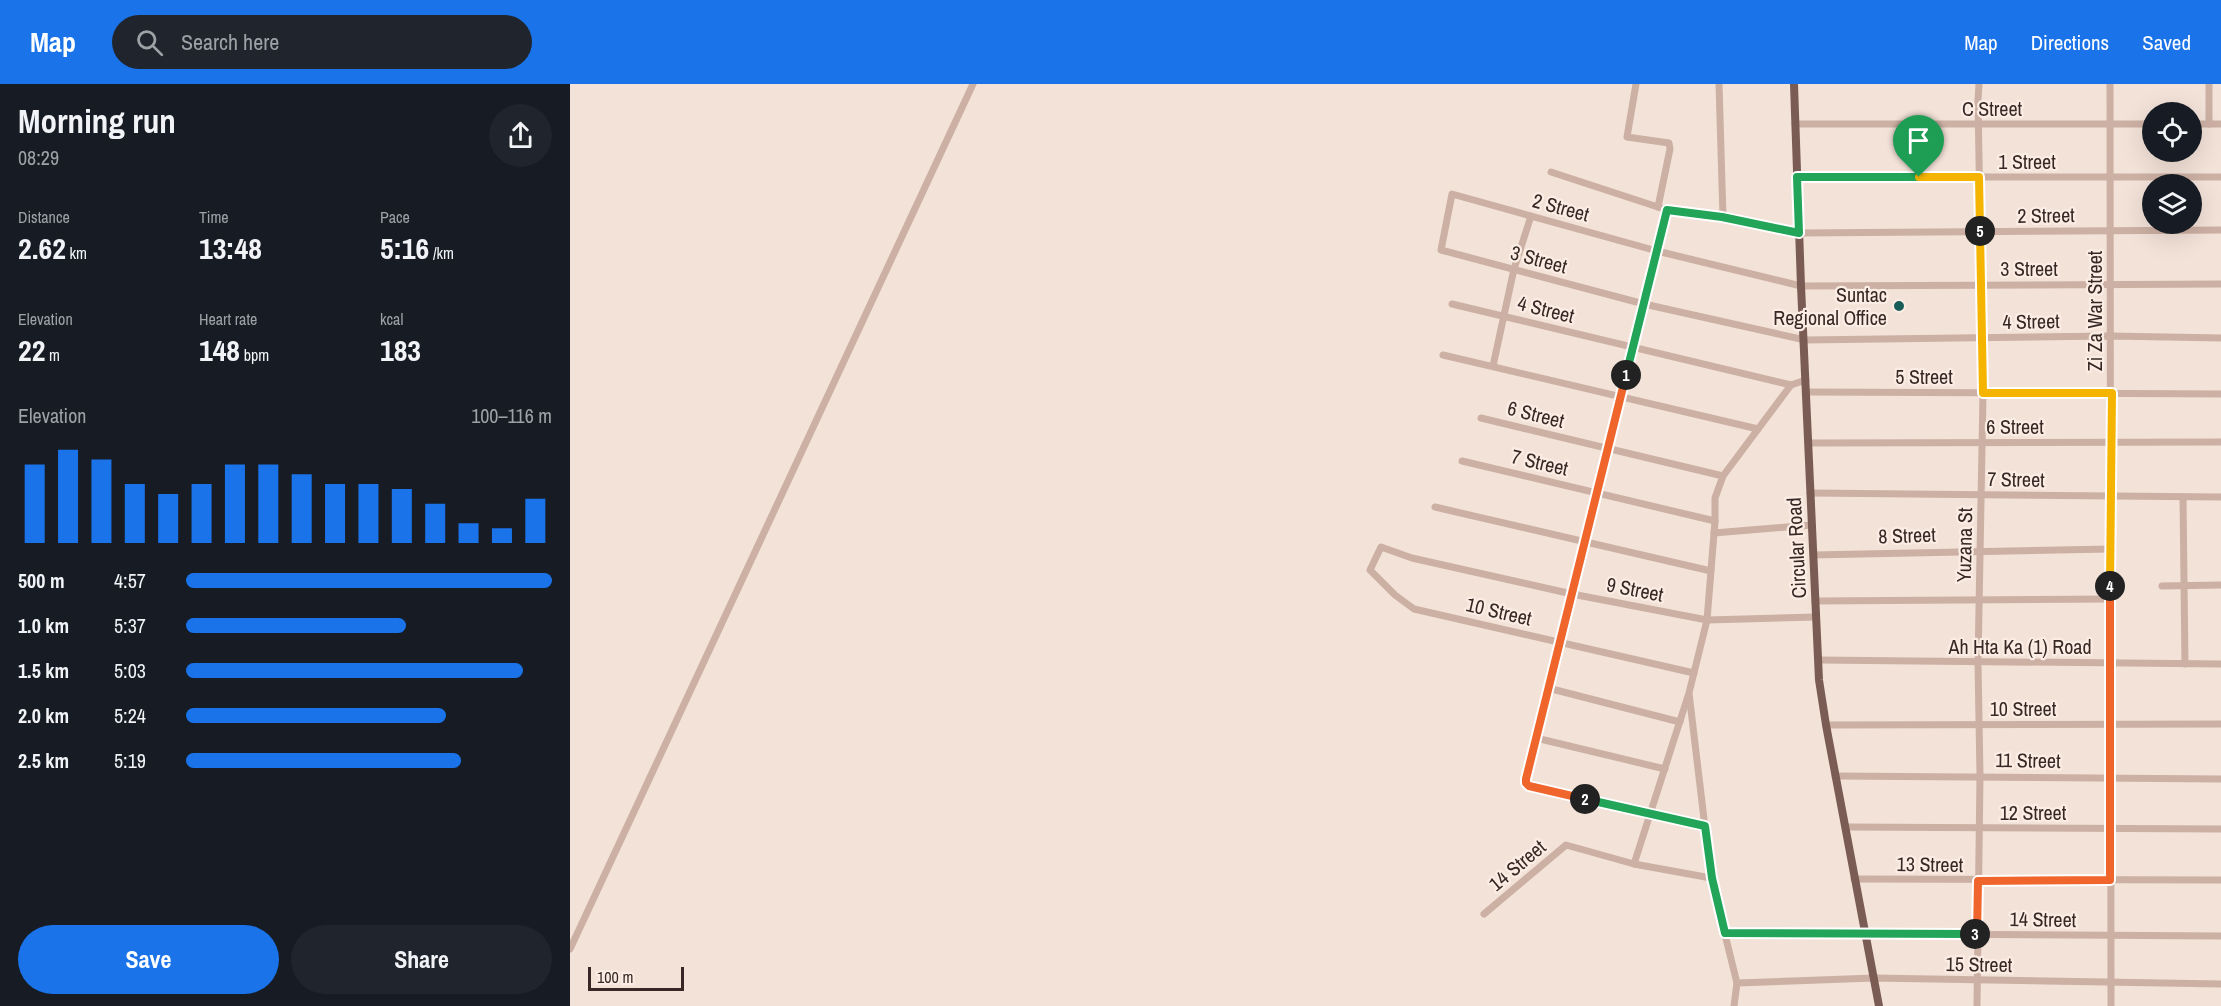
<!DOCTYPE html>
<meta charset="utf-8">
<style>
body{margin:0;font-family:"Archivo Narrow",sans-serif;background:#20242c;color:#f1f3f6;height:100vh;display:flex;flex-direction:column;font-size:22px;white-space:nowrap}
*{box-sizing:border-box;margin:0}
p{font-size:20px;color:#9ea1a6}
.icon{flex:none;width:33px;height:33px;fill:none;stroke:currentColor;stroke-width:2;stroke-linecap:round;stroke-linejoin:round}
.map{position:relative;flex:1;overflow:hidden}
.sheet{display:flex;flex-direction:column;background:#171b24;width:570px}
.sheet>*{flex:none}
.buttons{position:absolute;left:1572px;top:18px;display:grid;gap:12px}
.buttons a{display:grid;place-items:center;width:60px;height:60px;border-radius:50%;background:#171b24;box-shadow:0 6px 24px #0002;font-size:30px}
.scale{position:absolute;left:18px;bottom:15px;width:96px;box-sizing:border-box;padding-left:6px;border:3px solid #372825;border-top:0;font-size:16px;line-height:21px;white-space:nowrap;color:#372825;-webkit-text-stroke:4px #fbede4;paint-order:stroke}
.pin{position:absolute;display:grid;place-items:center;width:51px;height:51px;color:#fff;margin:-62px -26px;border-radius:50% 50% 50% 0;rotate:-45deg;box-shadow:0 0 6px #0007}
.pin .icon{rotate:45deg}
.km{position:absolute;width:30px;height:30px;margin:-15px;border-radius:50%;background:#222;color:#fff;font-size:16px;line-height:30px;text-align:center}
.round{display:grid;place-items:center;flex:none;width:63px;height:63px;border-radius:32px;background:#20242c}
.summary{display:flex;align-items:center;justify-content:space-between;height:102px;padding:0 18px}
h1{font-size:33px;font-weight:800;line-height:45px}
.stats{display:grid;grid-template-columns:repeat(3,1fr);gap:9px;height:102px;padding:6px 18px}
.stats div{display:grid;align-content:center}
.stats b{font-size:30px;font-weight:800}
.stats small{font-size:16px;font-weight:400}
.stats p{font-size:16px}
.chart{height:168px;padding:12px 18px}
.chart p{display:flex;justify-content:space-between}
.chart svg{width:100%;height:108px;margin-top:6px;stroke:#1a73e8;stroke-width:6}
.primary-button{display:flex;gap:12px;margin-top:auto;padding:12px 18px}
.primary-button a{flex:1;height:69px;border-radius:36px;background:#1a73e8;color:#fff;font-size:24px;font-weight:800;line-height:69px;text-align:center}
.primary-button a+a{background:#20242c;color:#f1f3f6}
ul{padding:0 18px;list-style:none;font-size:20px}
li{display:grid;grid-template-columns:96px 72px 1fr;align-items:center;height:45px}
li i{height:15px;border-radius:8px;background:#1a73e8}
header{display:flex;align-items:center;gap:36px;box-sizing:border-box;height:84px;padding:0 30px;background:#1a73e8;color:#fff}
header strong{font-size:28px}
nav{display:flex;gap:33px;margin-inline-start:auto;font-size:21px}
.search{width:420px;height:54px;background:#20242c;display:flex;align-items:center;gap:15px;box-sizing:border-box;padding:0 21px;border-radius:33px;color:#9ea1a6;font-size:22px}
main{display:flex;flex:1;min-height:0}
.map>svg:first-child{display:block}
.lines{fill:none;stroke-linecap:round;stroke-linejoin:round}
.minor{stroke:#ccb0a3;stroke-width:7}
.major{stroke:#7a5c55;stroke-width:8}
.split-1-casing{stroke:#fff;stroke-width:12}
.split-2-casing{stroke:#fff;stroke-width:12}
.split-3-casing{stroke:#fff;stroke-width:12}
.split-4-casing{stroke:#fff;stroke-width:12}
.split-5-casing{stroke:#fff;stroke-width:12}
.split-6-casing{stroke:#fff;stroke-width:12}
.split-1{stroke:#22a559;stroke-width:8}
.split-2{stroke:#f0652b;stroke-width:8}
.split-3{stroke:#22a559;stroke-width:8}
.split-4{stroke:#f0652b;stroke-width:8}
.split-5{stroke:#f5b400;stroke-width:8}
.split-6{stroke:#f5b400;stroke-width:8}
.poi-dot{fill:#175c57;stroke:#fbede4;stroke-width:2}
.labels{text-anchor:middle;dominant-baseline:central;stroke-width:4.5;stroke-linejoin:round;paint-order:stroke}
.street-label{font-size:20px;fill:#372825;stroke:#fbede4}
.poi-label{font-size:20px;fill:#372825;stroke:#fbede4;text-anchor:end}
</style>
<header>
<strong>Map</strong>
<div class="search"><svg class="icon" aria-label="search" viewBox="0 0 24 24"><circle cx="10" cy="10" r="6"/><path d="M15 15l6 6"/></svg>Search here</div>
<nav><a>Map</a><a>Directions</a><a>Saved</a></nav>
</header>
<main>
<section class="sheet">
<div class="summary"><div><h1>Morning run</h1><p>08:29</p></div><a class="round"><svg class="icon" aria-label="share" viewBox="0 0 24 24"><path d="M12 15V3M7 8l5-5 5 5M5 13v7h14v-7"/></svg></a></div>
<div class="stats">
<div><p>Distance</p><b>2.62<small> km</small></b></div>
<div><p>Time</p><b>13:48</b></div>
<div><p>Pace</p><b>5:16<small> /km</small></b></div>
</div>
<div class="stats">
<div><p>Elevation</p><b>22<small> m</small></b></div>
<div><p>Heart rate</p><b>148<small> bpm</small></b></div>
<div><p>kcal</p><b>183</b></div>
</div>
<div class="chart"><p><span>Elevation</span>100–116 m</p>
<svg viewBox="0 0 160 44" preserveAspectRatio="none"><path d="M5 44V12M15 44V6M25 44V10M35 44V20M45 44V24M55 44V20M65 44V12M75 44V12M85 44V16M95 44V20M105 44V20M115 44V22M125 44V28M135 44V36M145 44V38M155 44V26"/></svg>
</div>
<ul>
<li><b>500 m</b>4:57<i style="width:100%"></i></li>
<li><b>1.0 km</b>5:37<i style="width:60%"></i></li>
<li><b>1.5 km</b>5:03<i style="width:92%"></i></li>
<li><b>2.0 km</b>5:24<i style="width:71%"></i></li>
<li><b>2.5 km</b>5:19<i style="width:75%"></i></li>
</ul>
<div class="primary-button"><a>Save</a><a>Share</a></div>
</section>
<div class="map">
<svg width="1651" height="922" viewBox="0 0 1651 922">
<rect width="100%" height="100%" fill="#f3e2d8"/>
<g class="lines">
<g class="minor">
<path d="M1066,0L1057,53L1099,59L1100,65L1088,123"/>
<path d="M1149,0L1153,133"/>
<path d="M1540,0L1541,922"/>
<path d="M1225,40H1582"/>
<path d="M1622,40H1651"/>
<path d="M1639,40V0"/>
<path d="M981,88L1097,126L1153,133L1229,149L1651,146"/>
<path d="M1227,93H1651"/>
<path d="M1097,126L956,699L959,702L1135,742"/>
<path d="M1651,200L1231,202L1087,167L882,110L871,166L1074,220L1235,256L1540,252L1651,254"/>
<path d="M882,220L1221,301L1236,296"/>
<path d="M873,271L1188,345"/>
<path d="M923,282L944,185L961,132"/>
<path d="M1237,308L1651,310"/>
<path d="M911,334L1153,392"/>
<path d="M1238,359L1651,358"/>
<path d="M892,377L1145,437"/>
<path d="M1240,409L1651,413"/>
<path d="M1613,413L1615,580"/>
<path d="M865,423L1141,487"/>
<path d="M1144,449L1242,441"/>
<path d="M1243,471L1540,465"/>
<path d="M1592,502L1651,501"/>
<path d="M1245,517L1540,515"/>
<path d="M1249,576L1651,580"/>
<path d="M1124,589L844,525L825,511L800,486L811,463L842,474L1002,510L1137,536L1246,533"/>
<path d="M978,604L1110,638"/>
<path d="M1256,641L1651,640"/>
<path d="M966,654L1095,685"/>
<path d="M1265,692L1651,695"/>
<path d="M1275,743L1651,745"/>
<path d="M1064,780L1118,612"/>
<path d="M1284,795L1651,796"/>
<path d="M914,830L996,761L1064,780L1141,794"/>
<path d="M1155,849L1651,852"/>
<path d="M0,865L403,0"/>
<path d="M1167,899L1304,894L1651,900"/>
<path d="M1164,922L1167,899L1141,794L1119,609L1137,536L1145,437V414L1153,392L1221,301"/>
<path d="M1407,922L1410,692L1408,579L1413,309L1408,16L1409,0"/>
</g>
<path class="major" d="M1224,0L1231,202L1249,596L1256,641L1309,922"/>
</g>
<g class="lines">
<g class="split-1-casing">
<path id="split-1" d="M1056,291L1097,126L1152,133L1229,149L1227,93H1349"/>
</g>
<g class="split-2-casing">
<path id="split-2" d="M1015,715L959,702L956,699V695L1056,291"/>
</g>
<g class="split-3-casing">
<path id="split-3" d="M1015,715L1135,742L1142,794L1155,849L1405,850"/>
</g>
<g class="split-4-casing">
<path id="split-4" d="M1405,850H1407L1408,797L1540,796V502"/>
</g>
<g class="split-5-casing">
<path id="split-5" d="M1410,147L1413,309H1542L1540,502"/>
</g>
<g class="split-6-casing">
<path id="split-6" d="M1349,93H1409L1410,147"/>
</g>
<use href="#split-1" class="split-1"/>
<use href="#split-2" class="split-2"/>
<use href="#split-3" class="split-3"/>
<use href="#split-4" class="split-4"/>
<use href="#split-5" class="split-5"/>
<use href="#split-6" class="split-6"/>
</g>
<circle class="poi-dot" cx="1329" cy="222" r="6"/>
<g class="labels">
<g class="street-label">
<text x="1422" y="24">C Street</text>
<text x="1457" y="77">1 Street</text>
<text transform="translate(991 123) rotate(15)">2 Street</text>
<text transform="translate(1476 131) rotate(-1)">2 Street</text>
<text transform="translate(969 175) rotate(15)">3 Street</text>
<text x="1459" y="184">3 Street</text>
<text transform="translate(976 225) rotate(14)">4 Street</text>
<text transform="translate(1524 227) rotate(-90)">Zi Za War Street</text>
<text transform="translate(1461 237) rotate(-1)">4 Street</text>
<text x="1354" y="292">5 Street</text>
<text transform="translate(966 330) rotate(14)">6 Street</text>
<text x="1445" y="342">6 Street</text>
<text transform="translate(970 378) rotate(13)">7 Street</text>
<text transform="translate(1446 395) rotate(1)">7 Street</text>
<text transform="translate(1337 451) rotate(-2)">8 Street</text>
<text transform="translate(1394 461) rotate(-89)">Yuzana St</text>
<text transform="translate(1226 464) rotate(-93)">Circular Road</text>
<text transform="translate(1065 505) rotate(11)">9 Street</text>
<text transform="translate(929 527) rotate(13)">10 Street</text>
<text x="1450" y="562">Ah Hta Ka (1) Road</text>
<text x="1453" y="624">10 Street</text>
<text transform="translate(1458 676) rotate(1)">11 Street</text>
<text x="1463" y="728">12 Street</text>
<text transform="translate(1360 780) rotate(1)">13 Street</text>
<text transform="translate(947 781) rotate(-40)">14 Street</text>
<text transform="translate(1473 835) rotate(1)">14 Street</text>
<text transform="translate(1409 880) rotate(1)">15 Street</text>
</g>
<g class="poi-label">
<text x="1317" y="210">Suntac<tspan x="1317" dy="23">Regional Office</tspan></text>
</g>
</g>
</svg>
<div class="buttons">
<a><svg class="icon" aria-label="locate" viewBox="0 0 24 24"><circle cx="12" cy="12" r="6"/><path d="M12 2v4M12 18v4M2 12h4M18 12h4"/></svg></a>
<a><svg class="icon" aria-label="layers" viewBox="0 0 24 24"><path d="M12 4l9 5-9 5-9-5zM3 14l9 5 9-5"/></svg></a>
</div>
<div class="scale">100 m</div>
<div class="pin" style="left:1349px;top:93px;background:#1e9e55"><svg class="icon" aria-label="arrive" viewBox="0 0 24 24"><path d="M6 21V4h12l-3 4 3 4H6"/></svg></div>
<b class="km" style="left:1056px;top:291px">1</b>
<b class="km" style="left:1015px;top:715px">2</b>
<b class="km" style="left:1405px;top:850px">3</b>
<b class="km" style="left:1540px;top:502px">4</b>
<b class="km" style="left:1410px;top:147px">5</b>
</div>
</main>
